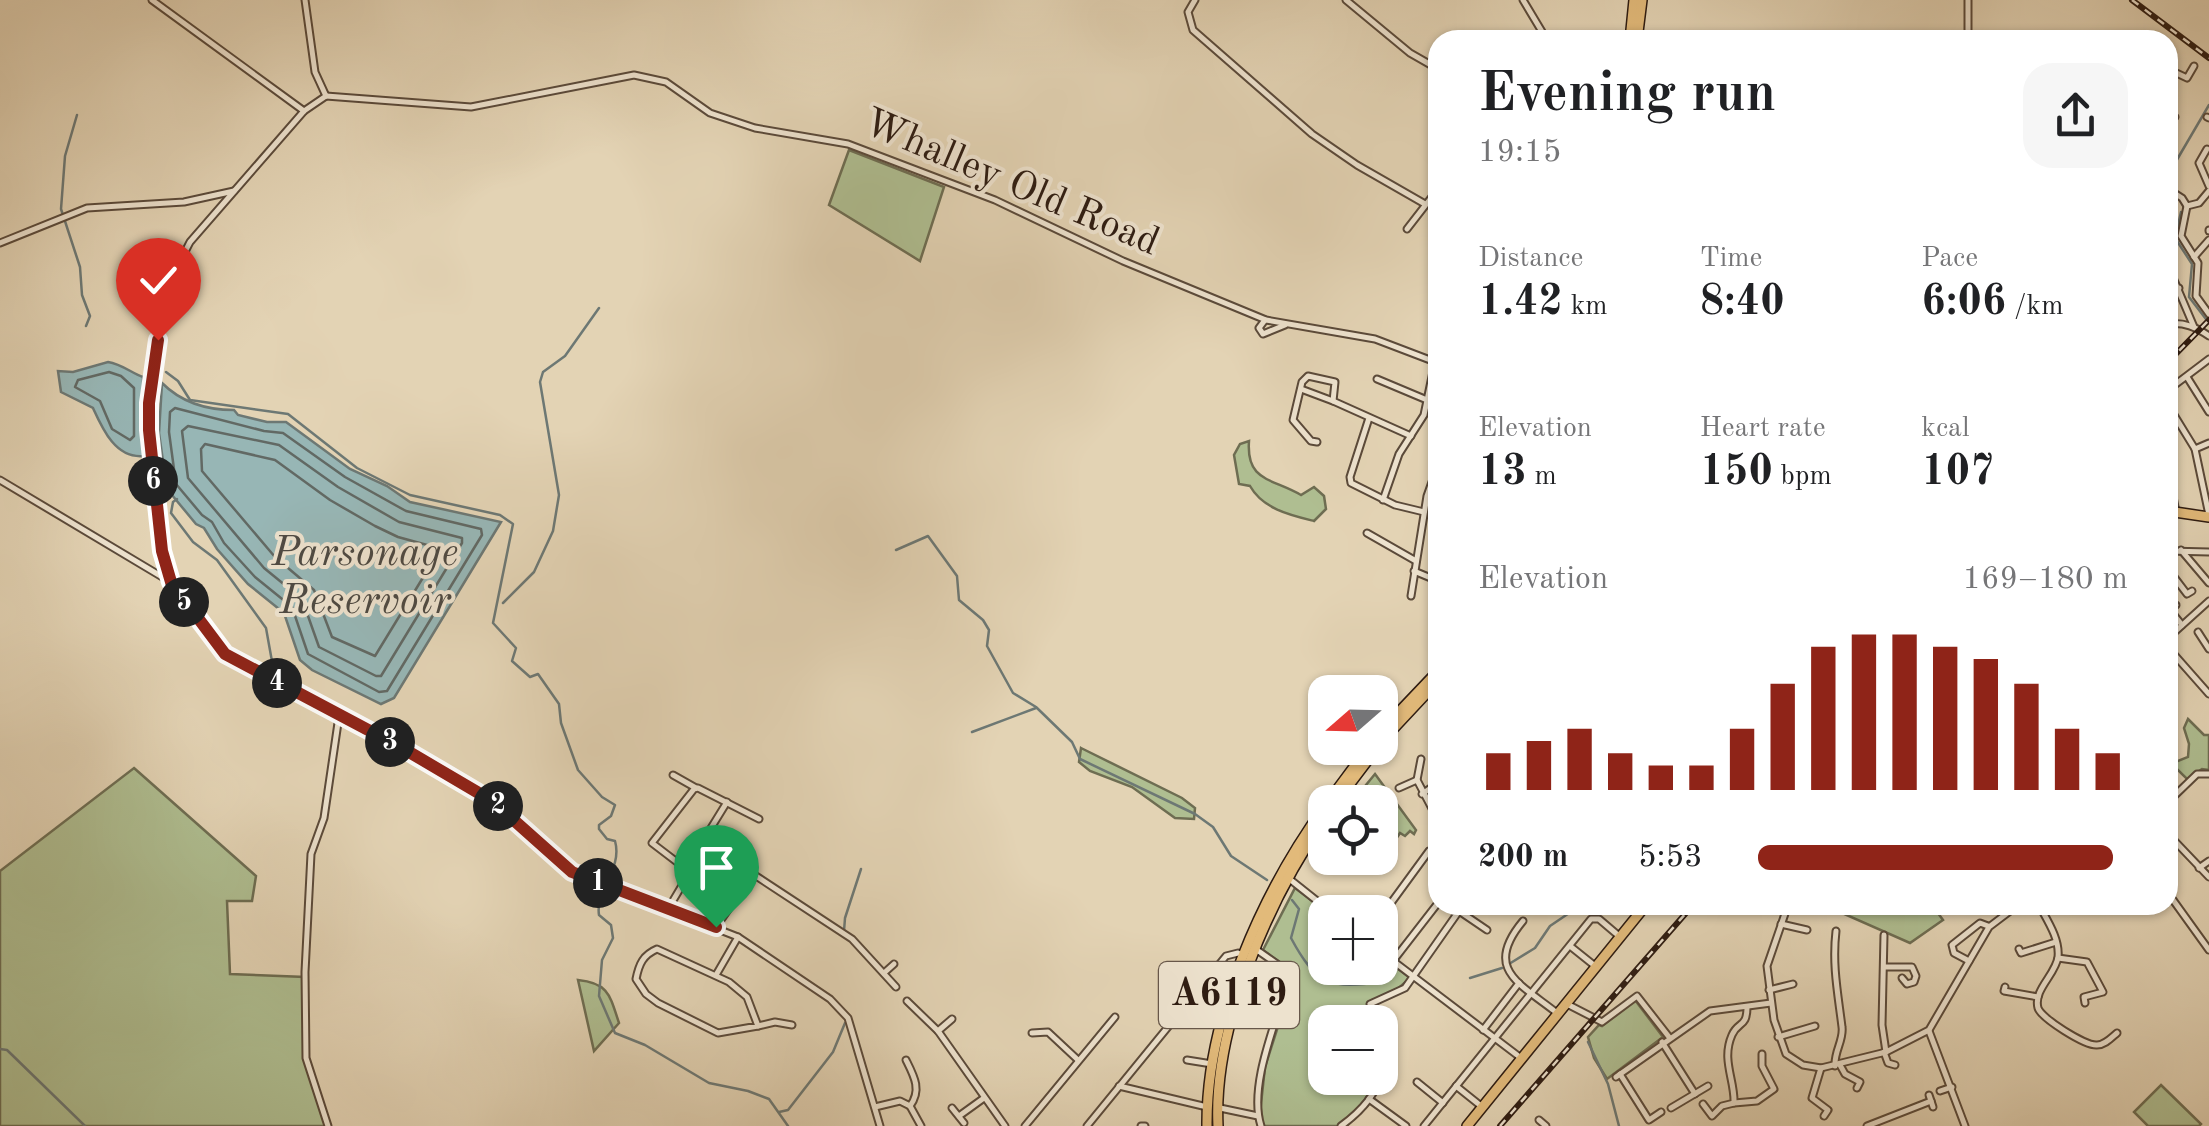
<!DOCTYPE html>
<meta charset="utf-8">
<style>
body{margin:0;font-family:"Old Standard TT",serif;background:#f6f6f6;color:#202124;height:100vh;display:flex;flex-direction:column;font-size:38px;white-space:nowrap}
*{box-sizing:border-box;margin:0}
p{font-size:32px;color:#757577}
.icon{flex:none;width:55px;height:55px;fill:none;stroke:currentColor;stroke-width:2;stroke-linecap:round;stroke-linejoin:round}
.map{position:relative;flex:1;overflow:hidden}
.details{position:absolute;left:1428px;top:30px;width:750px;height:885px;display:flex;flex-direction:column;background:#fff;border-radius:30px;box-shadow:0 2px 8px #0004}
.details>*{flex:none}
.needle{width:65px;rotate:250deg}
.buttons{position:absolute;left:1308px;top:675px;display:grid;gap:20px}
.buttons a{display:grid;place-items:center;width:90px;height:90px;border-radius:20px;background:#fff;box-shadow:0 2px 8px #0004;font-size:50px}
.pin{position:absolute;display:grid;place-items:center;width:85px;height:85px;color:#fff;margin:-102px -42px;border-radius:50% 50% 50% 0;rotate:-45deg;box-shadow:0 0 10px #0007}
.pin .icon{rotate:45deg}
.km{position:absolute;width:50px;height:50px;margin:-25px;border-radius:50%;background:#222;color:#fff;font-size:28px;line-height:50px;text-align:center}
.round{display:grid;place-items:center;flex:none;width:105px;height:105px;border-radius:30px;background:#f6f6f6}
.overview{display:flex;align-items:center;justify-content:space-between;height:170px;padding:0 50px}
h1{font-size:55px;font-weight:700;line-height:75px}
.stats{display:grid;grid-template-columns:repeat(3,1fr);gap:15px;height:170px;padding:10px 50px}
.stats div{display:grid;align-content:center}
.stats b{font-size:42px;font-weight:700}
.stats small{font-size:28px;font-weight:400}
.stats p{font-size:28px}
.chart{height:280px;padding:20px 50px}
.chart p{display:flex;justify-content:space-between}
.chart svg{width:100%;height:180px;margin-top:10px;stroke:#8f2418;stroke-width:6}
ul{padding:0 50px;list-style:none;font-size:32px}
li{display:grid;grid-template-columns:160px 120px 1fr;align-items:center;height:75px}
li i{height:25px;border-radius:12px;background:#8f2418}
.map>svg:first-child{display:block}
.green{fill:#afbe91;stroke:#6e6d52;stroke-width:2.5}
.water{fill:#97b6b5;stroke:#6d7874;stroke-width:2.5}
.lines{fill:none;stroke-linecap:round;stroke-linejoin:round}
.shore{stroke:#626964;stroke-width:2.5}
.stream{stroke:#6d7874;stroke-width:2.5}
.minor-casing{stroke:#5b4a3a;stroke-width:9}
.highway-casing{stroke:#2e1c12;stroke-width:12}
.minor{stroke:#ede2ce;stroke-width:5}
.highway{stroke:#e2ba7a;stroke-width:9}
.rail-casing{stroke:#2e1c12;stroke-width:6}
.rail{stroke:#ede2ce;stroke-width:2.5;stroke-dasharray:8;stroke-linecap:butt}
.route-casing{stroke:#fff;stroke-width:20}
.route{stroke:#8f2418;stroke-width:12}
.labels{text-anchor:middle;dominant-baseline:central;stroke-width:8;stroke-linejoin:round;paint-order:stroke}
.shield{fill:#ede2ce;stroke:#67574a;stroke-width:2.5}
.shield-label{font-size:38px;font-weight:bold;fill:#2e1c12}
.street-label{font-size:40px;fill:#2e1c12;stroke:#ede2ce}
.water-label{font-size:42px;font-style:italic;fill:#4e4a43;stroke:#ede2ce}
</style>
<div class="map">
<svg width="2209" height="1126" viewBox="0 0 2209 1126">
<rect width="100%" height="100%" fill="#e3d3b4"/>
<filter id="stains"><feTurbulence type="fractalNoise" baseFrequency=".002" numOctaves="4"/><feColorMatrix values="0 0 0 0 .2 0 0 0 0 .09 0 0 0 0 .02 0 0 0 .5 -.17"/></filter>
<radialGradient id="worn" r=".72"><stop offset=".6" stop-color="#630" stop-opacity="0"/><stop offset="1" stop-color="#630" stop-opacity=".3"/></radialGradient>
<g class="green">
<path d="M849,150L944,187L920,261L829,205Z"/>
<path d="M1249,441C1246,482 1272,478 1301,495L1314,487L1324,496L1326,509L1314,521C1290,515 1263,509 1250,486L1239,484L1234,455L1240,444Z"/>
<path d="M2188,719L2204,735H2209V770L2202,769L2187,779L2176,768L2168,773V765L2188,757L2189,744L2184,728Z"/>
<path d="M1081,748L1182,798L1195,808L1194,819L1175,818L1132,787L1090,771L1079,762Z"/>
<path d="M134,768L256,876L252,901H227L230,974L305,977L306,1058L328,1126H0V871Z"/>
<path d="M1375,774L1416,830L1414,834L1410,831L1405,836L1400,833L1392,845L1380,841V802H1352Z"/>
<path d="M1295,888L1327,912L1325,968H1380V955L1410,978L1392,994L1372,1000L1368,1006C1385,1024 1389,1047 1380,1071V1022H1325V1078H1378L1367,1099L1339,1126H1263L1260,1113L1265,1067L1291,986L1284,965L1263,950Z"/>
<path d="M1828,905H1932L1943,920L1910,943L1826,906Z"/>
<path d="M578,980C609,983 610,996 619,1023L594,1051Z"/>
<path d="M1635,1000L1663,1037L1607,1079L1594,1058L1588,1037L1599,1025L1602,1026Z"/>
<path d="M2161,1085L2201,1124L2199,1126H2148L2134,1112Z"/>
</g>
<g class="water">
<path d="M108,362C122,364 133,374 143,377L144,456C116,459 103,430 93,408L61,392L58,371L73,372Z"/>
<path d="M162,383C182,403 206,410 234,410L238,415L267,422H286L350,469L387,486L410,502L501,522L394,698L381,704L312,670L300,660L284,613L248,584L217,549L204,528L196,524L167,489L159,433Z"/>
</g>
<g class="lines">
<g class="shore">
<path d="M109,372L121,376L134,388V436L130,440L112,429L100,401L75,387L78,380Z"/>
<path d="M175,408L264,431L283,433L345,477L406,511L481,529L482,535L387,691L379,692L308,654L292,607L255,577L224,543L212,522L202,515L176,484L169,432L170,412Z"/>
<path d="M188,426L279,445L338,487L399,522L462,538V543L381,676H376L319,647L302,599L264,568L188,478L182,431Z"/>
<path d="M205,444L275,460L330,500L375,526L398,537L438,548V553L375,656L332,637L314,590L275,557L202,471L201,449Z"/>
</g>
<g class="stream">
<path d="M77,115L65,156L61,209L80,267L82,295L90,316L86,326"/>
<path d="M2168,175L2209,105"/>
<path d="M2181,212L2175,238L2192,264L2189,297L2209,323"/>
<path d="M166,372L178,381L190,400L288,414L357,468L410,495L500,515L513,524L493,623L516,648L512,661L530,677L538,674L559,704L561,723L578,770L602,797L615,805L611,816L599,825V829L607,839L615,841C623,869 595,890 599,915L611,925L613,938L602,960L599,996L615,1033L645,1045L709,1083L748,1091L769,1099L788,1126"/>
<path d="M177,499L173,502L171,513L193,542L217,560L266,628L273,667"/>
<path d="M896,550L928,536L957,576L959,600L983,620L989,630L987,646L1013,693L1036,707L1072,742L1080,759L1195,814L1213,827L1231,856L1267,880"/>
<path d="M503,603L534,572L553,531L559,495L540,382L543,372L565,356L599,308"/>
<path d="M972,732L1036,708"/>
<path d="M1292,900L1299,909L1291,938C1315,983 1331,991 1382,981"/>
<path d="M844,931L845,918L861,869"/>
<path d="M1509,964L1535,948L1550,926L1581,905"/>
<path d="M1470,978L1502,968"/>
<path d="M1588,1042L1608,1084L1619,1126"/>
<path d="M0,1049L7,1050L85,1126"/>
<path d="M779,1112L788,1110L833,1052L845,1023"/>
</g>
<g class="minor-casing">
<g id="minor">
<path d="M152,0L304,111"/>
<path d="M305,0L315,72L326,96"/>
<path d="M1195,0L1188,12L1193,30L1312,134L1357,165L1425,204"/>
<path d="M1346,0L1410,53L1438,69"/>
<path d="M1523,0L1547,40"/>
<path d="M1968,40V0"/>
<path d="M2168,69L2187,78L2194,66"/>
<path d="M326,96L304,111L190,242L173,275L157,340L149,403L157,516L162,551L171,583L225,655L404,749L477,792L499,807L572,872L738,937L830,999L848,1018L880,1126"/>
<path d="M326,96L471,107L634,75L666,82L710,113L755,128L848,144L995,200L1123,261L1266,320L1375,339L1438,363"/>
<path d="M2168,113L2175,117"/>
<path d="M2207,117L2209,118"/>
<path d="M2207,149L2199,163L2209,186"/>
<path d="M2168,189L2182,198L2187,206L2181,236L2198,263L2196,296L2209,314"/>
<path d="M2187,206L2199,203L2209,191"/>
<path d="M1407,229L1438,189"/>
<path d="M2209,231V230"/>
<path d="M0,243L87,208L184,202L234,191"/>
<path d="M2194,257L2209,240"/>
<path d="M2168,266L2194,327"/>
<path d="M2168,290L2179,288"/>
<path d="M1265,320L1259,328L1263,334L1285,325"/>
<path d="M2168,324C2184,322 2196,327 2209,336"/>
<path d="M2187,377L2209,412"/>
<path d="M1377,379L1427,400"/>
<path d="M1301,389L1333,401"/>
<path d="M2168,390L2209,359"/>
<path d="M2168,405L2195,449L2209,515"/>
<path d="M1369,418L1350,477L1351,483L1395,505L1424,512"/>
<path d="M1317,442L1311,441L1293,420L1302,382L1308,376L1335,382L1333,401L1411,436"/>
<path d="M2195,449L2209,443"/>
<path d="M2168,471L2176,512"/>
<path d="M0,480L169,581"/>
<path d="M1383,500L1399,454L1424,415L1435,362"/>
<path d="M1367,533L1416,561"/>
<path d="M2181,550L2209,583"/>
<path d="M2168,551L2209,552"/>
<path d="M2168,563V551"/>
<path d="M2168,569L2187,594L2192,591"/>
<path d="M1414,571L1438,581"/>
<path d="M1411,596L1427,496L1438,465"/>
<path d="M2176,605L2170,610L2182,625"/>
<path d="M2198,632L2209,649"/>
<path d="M2168,638L2209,601"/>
<path d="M2171,651L2209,694"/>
<path d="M2168,693H2173"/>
<path d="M1421,759L1417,780L1438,820"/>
<path d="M673,775L696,788"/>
<path d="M1399,788L1417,780"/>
<path d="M1422,794L1438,783"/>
<path d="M2168,802L2197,774H2209"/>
<path d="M711,828L727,802"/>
<path d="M2168,834L2209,877"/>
<path d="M715,838L753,874L852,939L896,987"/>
<path d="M682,866L702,837"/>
<path d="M2199,868L2209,861"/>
<path d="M1287,877L1331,912"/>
<path d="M2168,893L2209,950"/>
<path d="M1788,905L1767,966L1774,1020L1786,1054L1803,1065L1821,1068L1886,1052L1929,1030L1989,927L2018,905"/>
<path d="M2039,905C2047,920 2060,939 2058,957C2056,974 2033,990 2038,1008C2041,1018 2085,1046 2097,1045C2105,1045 2111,1038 2117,1033"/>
<path d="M668,909L690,872L652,843L694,789L698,788L759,819"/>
<path d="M1380,918L1429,851"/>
<path d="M1523,921C1483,969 1519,983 1557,1013"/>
<path d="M1781,924L1807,930"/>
<path d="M716,927L753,874"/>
<path d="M1884,935L1882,1025L1886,1052"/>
<path d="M1570,946L1595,966"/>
<path d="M657,949L729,982L747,997L758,1026L718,1033L658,1003L646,994L636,979C639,964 643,955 657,949Z"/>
<path d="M2019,949L2021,953L2056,942"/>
<path d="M1257,950L1284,969L1288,980C1277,1021 1248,1085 1261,1126"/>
<path d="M1380,951L1521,1058"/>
<path d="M2058,958L2087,962L2103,992L2084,997L2085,1003"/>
<path d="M1393,961L1438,903"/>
<path d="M1969,961L1954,953L1952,945L1980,923L1988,926"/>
<path d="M1885,967H1912L1916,976L1914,982L1907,984L1902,978"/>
<path d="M884,973L894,964"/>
<path d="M716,975L738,937"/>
<path d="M2005,987L2004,991L2038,997"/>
<path d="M1769,990L1793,984"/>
<path d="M907,1001L938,1031L1005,1126"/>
<path d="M1565,1003L1602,1022L1637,996L1669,1037"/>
<path d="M758,1026L775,1022L792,1025"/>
<path d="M1483,1030L1519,983"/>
<path d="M938,1031L952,1019"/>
<path d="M1929,1031L1965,1126"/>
<path d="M1032,1033L1048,1032L1078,1060"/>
<path d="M1778,1037L1815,1026"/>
<path d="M1662,1042L1695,1094"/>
<path d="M1884,1052L1888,1063L1895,1065"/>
<path d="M1187,1060L1212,1064"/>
<path d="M1840,1065L1845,1074L1860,1082L1857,1088"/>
<path d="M1835,1066C1834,1051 1844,1040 1842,1027C1838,994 1832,965 1836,931"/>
<path d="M1821,1068L1812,1098L1828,1110L1824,1116"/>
<path d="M1620,1074L1649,1120L1661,1112"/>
<path d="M1616,1077L1710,1011L1771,1003"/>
<path d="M1417,1082L1443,1103"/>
<path d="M1119,1086L1207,1107"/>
<path d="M1456,1086L1481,1106"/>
<path d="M1940,1091L1952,1087"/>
<path d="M1929,1095L1933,1107"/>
<path d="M1369,1099L1406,1126"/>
<path d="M1734,1103L1757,1101L1774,1089L1762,1066V1054"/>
<path d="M1703,1104L1712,1116L1722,1106L1734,1103C1735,1080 1721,1060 1732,1035C1738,1021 1747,1028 1747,1007"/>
<path d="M910,1106L921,1126"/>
<path d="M875,1107L900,1101L910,1106C922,1090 914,1076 906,1060"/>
<path d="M952,1108L964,1123"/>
<path d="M1220,1108L1258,1116"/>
<path d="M1671,1108L1708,1086"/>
<path d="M959,1116L984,1098"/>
<path d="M1539,1120L1546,1126"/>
<path d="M328,1126L306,1058L305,972L311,854L324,818L339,716"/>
<path d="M1025,1126L1115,1017"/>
<path d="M1087,1126L1226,956L1238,953"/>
<path d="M1141,1126H1145"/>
<path d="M1341,1126C1384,1095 1401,1050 1370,1004L1405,988L1459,911L1487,930"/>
<path d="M1424,1126L1591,919H1599L1619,936"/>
<path d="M1867,1126L1931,1101"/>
</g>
</g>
<g class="highway-casing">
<g id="highway">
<path d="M1630,40L1634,0"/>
<path d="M1637,40L1642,0"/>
<path d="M2168,511L2209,517"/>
<path d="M1380,732L1438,671"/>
<path d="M1380,743L1438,681"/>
<path d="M1328,802L1368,748"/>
<path d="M1336,802L1377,748"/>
<path d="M1207,1126C1206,1018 1262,893 1325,806"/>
<path d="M1218,1126C1213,1026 1269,899 1325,818"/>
<path d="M1467,1126L1646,905"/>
</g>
</g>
<use href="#minor" class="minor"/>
<use href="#highway" class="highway"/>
<g class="rail-casing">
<g id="rail">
<path d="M2132,0L2209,58"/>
<path d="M2168,362L2209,320"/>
<path d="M1500,1126L1693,905"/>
</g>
</g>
<use href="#rail" class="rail"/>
</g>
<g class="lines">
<g class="route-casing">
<path id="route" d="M158,340L149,403V430L162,551L171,582L225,654L404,749L477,792L498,806L572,872L716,927"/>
</g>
<use href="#route" class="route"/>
</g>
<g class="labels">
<rect class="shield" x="1159" y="962" width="140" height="66" rx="8"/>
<g class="shield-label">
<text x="1229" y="995">A6119</text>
</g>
<g class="street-label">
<text transform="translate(1011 184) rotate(23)">Whalley Old Road</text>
</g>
<g class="water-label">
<text x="365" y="554">Parsonage<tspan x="365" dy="48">Reservoir</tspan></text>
</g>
</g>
<rect width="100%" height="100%" filter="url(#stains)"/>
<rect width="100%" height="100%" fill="url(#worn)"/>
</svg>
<div class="buttons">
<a><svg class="needle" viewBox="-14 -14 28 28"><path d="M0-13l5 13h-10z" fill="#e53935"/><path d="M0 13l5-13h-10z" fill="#757577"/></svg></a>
<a><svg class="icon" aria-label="locate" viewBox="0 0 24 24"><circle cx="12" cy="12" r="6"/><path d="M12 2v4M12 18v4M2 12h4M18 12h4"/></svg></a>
<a>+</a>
<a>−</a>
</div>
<div class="pin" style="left:716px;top:927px;background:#1e9e55"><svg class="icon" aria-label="arrive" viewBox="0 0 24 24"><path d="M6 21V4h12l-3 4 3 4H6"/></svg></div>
<div class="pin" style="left:158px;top:340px;background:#d93025"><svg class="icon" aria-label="check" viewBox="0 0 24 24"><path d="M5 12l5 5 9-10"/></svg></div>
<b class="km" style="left:598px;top:883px">1</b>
<b class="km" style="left:498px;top:806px">2</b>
<b class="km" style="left:390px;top:742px">3</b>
<b class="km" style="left:277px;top:683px">4</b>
<b class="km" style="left:184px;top:602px">5</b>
<b class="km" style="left:153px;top:481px">6</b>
<section class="details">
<div class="overview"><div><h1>Evening run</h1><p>19:15</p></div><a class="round"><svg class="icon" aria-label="share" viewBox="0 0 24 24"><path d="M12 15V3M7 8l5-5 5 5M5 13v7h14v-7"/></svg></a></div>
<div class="stats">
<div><p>Distance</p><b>1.42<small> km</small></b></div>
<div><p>Time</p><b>8:40</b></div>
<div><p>Pace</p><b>6:06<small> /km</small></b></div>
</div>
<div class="stats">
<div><p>Elevation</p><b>13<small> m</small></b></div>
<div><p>Heart rate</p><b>150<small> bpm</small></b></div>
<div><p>kcal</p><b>107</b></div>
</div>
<div class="chart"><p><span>Elevation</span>169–180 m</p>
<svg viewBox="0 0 160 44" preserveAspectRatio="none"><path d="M5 44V35M15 44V32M25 44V29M35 44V35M45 44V38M55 44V38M65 44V29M75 44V18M85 44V9M95 44V6M105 44V6M115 44V9M125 44V12M135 44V18M145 44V29M155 44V35"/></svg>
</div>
<ul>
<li><b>200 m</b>5:53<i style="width:96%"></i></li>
</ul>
</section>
</div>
